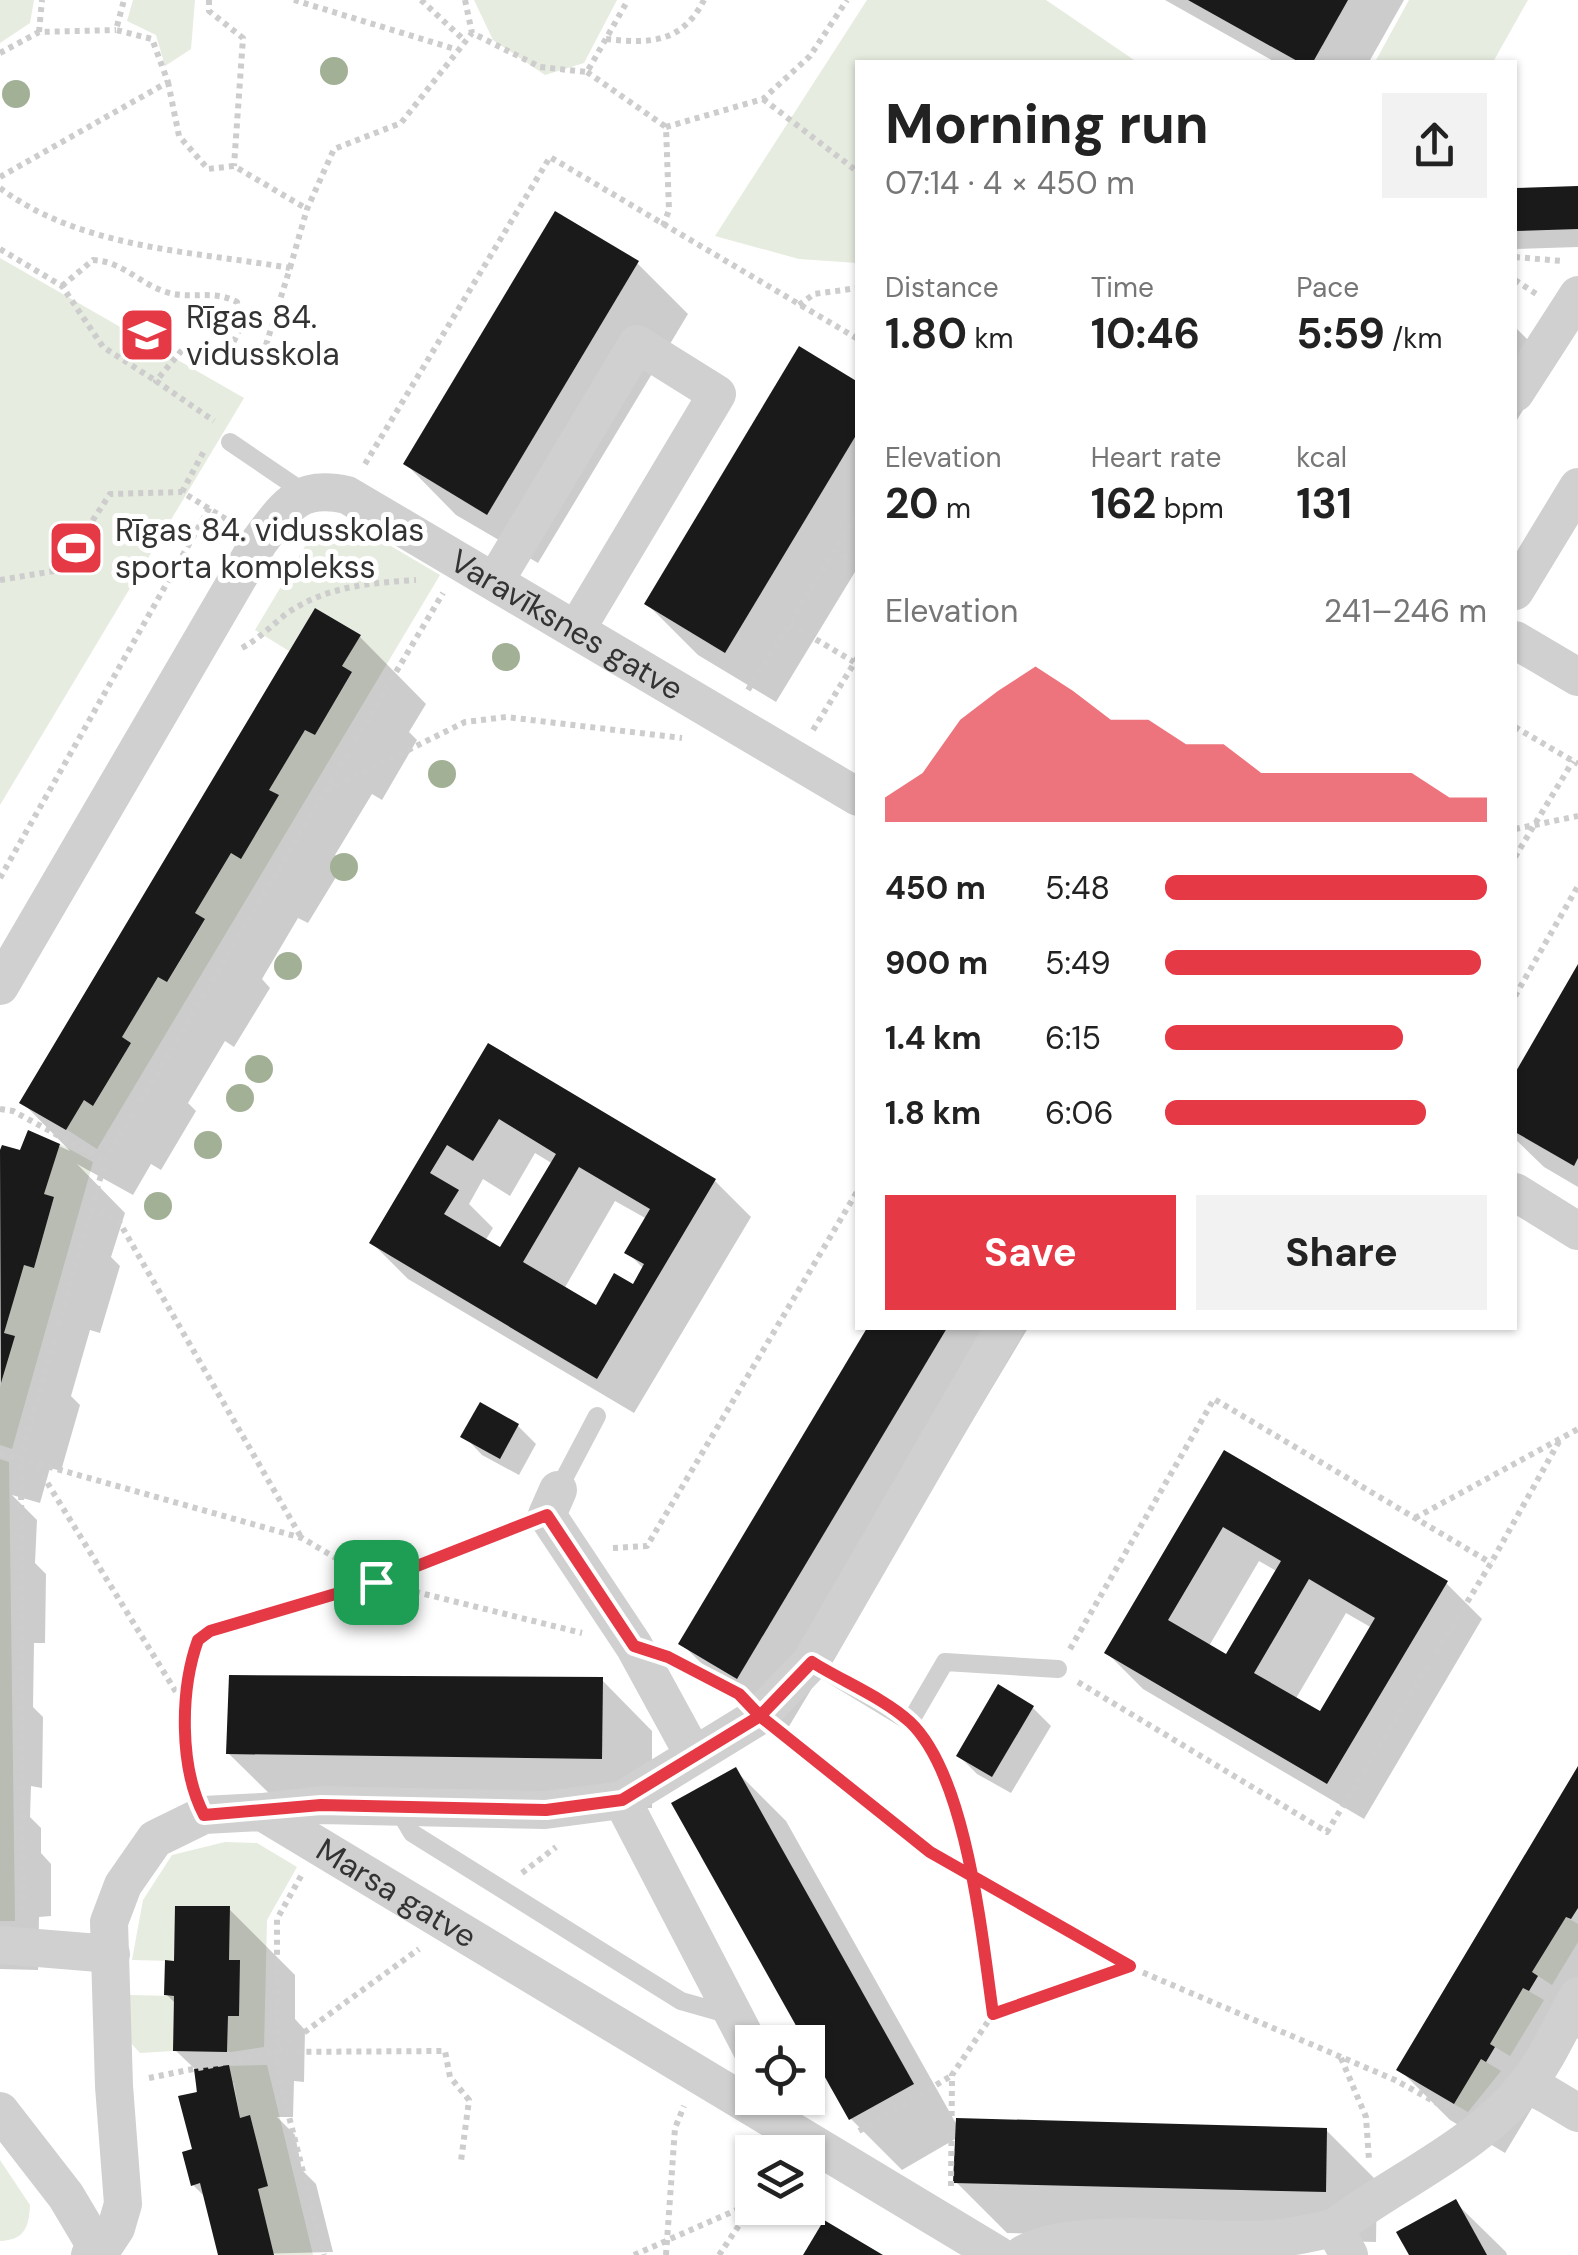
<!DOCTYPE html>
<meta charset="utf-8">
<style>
body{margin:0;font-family:"DM Sans",sans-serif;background:#f2f2f2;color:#222;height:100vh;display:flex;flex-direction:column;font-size:38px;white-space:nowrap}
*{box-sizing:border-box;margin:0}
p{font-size:32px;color:#767676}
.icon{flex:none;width:55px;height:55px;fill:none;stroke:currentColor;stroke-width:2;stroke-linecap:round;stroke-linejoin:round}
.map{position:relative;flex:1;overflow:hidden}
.details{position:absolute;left:855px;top:60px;width:662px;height:1270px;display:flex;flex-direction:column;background:#fff;border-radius:0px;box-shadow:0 2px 8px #0004}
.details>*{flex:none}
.controls{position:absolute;left:735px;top:2025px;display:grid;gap:20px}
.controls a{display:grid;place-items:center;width:90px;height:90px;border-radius:0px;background:#fff;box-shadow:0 2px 8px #0004;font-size:50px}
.pin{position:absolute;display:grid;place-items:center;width:85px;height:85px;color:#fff;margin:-42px;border-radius:20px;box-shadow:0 5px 15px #0006}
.round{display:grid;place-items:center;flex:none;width:105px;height:105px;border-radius:0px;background:#f2f2f2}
.summary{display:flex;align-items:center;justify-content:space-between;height:170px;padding:0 30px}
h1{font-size:55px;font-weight:700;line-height:75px}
.metrics{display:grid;grid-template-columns:repeat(3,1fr);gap:15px;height:170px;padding:10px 30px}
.metrics div{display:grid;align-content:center}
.metrics b{font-size:42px;font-weight:700}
.metrics small{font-size:28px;font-weight:400}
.metrics p{font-size:28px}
.chart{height:280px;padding:20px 30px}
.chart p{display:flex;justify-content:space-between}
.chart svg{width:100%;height:180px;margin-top:10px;fill:#e63946;opacity:.7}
.cta{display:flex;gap:20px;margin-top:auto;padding:20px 30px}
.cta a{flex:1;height:115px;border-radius:0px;background:#e63946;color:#fff;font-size:40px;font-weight:700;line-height:115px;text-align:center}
.cta a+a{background:#f2f2f2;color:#222}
ul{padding:0 30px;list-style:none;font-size:32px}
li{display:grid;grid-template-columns:160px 120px 1fr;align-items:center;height:75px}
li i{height:25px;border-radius:12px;background:#e63946}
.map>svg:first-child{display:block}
.green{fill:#e6ecdf}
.shadow{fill:#0003;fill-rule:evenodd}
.building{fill:#1a1a1a;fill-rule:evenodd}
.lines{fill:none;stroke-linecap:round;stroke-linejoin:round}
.path{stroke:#cdcdcd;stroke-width:6;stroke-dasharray:5 5;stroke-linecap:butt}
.lane{stroke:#d0d0d0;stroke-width:18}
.street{stroke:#d0d0d0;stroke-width:38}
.tree{fill:#a2b095}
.route-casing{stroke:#fff;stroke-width:20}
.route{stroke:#e63946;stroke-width:12}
.labels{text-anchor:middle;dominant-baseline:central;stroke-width:10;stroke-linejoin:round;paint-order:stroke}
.poi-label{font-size:32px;fill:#333;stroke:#fff;text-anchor:start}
.street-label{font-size:32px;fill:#333;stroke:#fff}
</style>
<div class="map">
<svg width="1578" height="2255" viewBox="0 0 1578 2255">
<rect width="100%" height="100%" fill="#fff"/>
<g class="green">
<path d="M0,0H34L30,23L0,43Z"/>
<path d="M133,0H195L191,49L165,66L156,35L127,21Z"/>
<path d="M474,0H617L584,63L545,75L493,40Z"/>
<path d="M867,0H1046L1137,62H858L857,263L799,259L715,236Z"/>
<path d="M1409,0H1528L1493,62H1375Z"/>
<path d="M0,258L244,398L0,805Z"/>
<path d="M357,526L440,575L97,1149L66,1129L84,1100L94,1105L131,1043L122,1037L158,977L168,981L205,920L195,913L231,853L241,858L278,796L269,790L305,730L315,735L352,673L342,666L361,635L315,608L289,651L255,630L310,538Z"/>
<path d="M60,1144L93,1162L12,1449L0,1445V1387L15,1336L4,1333L24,1265L34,1268L54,1198L44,1194Z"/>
<path d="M0,1459L9,1462L15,1921H0Z"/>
<path d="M225,1842L257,1843L297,1867L267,1920L264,2047L231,2052L227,2051L228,2016L239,2015L229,1960L230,1906H176L174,1961L132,1960L143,1900L172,1855Z"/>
<path d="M1566,1917L1578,1924V1942L1552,1985L1532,1972Z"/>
<path d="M1523,1988L1544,2000L1510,2056L1490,2044Z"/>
<path d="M130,1995L174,1996L173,2051L140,2053L130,2042Z"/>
<path d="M1481,2059L1501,2071L1468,2112L1454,2104Z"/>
<path d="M267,2065L313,2255H274L258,2189L268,2185L250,2115L240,2118L234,2083H230L229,2066Z"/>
<path d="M0,2160L30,2205C29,2228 24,2240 0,2241Z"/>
</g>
<g class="shadow">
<path d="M1165,0H1404L1369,62H1275Z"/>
<path d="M1578,189V247L1515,249V190Z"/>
<path d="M637,263L688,314L538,563L456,515L406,464Z"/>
<path d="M1515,327L1545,357L1543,378L1515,423Z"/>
<path d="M858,385V567L776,702L698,655L647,604Z"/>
<path d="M360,637L426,704L409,732L417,740L382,800L372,794L335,855L344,864L308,923L298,918L262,979L270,988L234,1047L225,1041L188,1103L196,1111L161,1170L151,1164L133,1195L77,1164L125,1213L111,1257L120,1266L100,1333L90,1330L71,1396L80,1405L61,1471L50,1468L40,1503L12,1495L37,1520L35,1563L46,1574L45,1643H34L33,1707L43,1717L42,1788L31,1786L30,1817L41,1828V1853L51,1864V1916L39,1917L38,1970L0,1969V1159L3,1148L22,1153L29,1133L70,1151L22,1102Z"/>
<path d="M1578,969V1187L1544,1167L1515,1139V1079Z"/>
<path d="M489,1047L715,1181L751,1217L634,1413L408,1279L372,1243ZM535,1153L553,1164L501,1251L485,1241L493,1228L469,1204L483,1179L510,1196ZM615,1201L647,1219L627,1252L644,1269L634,1287L597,1308L564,1289Z"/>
<path d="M870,1328H1028L788,1728L732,1694L681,1643Z"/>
<path d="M518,1426L536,1444L519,1475L482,1455L464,1436Z"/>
<path d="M1225,1453L1446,1583L1482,1619L1364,1819L1143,1689L1107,1653ZM1259,1561L1278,1572L1227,1657L1209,1646ZM1346,1613L1372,1628L1321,1715L1295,1700Z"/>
<path d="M602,1680L652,1731V1808L279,1803L228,1753Z"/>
<path d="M1033,1708L1051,1726L1011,1793L977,1774L959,1756Z"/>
<path d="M735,1770L786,1821L958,2127L1326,2130L1377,2181L1376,2242L1007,2233L956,2182L957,2138L902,2170L851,2119Z"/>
<path d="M1578,1770V2039L1575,2036L1540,2095L1544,2100L1538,2111L1532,2108L1505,2153L1450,2120L1399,2069Z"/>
<path d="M229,1909L295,1975V2019L305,2030L304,2082L294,2081L293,2117H277L295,2135L302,2170L316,2184L333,2252L221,2255L206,2198L193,2185L197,2071L175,2050L176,2004L166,1994L177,1963Z"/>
<path d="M1455,2202L1506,2252L1507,2255H1412Z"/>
</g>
<g class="building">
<path d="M1188,0H1348L1313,62H1299Z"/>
<path d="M1578,186V229L1515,231V188Z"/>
<path d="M555,211L639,261L487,515L403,464Z"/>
<path d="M799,346L858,382V432L725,653L644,604Z"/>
<path d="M315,608L361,635L342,666L352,672L315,735L305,730L269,790L279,795L241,859L231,853L195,913L205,919L167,982L158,977L122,1037L131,1043L93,1106L84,1100L66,1130L19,1103Z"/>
<path d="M1578,964V1158L1574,1166L1515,1132V1073Z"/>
<path d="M488,1043L716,1179L597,1379L369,1243ZM499,1119L556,1154L500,1247L444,1214L459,1190L430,1173L447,1145L473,1161ZM579,1167L650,1209L624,1253L644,1264L633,1284L614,1273L596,1305L523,1262Z"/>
<path d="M28,1130L60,1144L44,1194L54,1197L34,1268L24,1265L4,1333L15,1336L1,1383L0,1150L2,1145L20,1150Z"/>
<path d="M867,1328H947L737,1679L678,1644Z"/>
<path d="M480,1402L519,1424L500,1459L460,1437Z"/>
<path d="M1224,1450L1448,1581L1327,1784L1104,1653ZM1223,1527L1281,1561L1226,1654L1168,1620ZM1309,1579L1375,1618L1320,1711L1254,1673Z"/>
<path d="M229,1675L603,1677L602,1759L226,1754Z"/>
<path d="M998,1684L1034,1706L992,1777L956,1756Z"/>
<path d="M1578,1766V1908L1571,1919L1566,1917L1532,1972L1538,1976L1529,1991L1523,1988L1490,2044L1495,2047L1486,2062L1481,2059L1454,2104L1396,2070Z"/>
<path d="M736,1767L914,2084L849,2120L671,1803Z"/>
<path d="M175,1906H230L229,1960H240L239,2016H228L227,2052L173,2051L174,1996L164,1995L165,1960L174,1961Z"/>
<path d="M229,2065L240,2118L250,2115L268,2186L258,2189L274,2255H218L200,2183L191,2186L182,2152L192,2149L178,2096L197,2092L194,2069Z"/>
<path d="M956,2118L1327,2128L1326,2192L953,2183Z"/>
<path d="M1456,2199L1487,2255H1409L1396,2232Z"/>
<path d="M824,2220L883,2255H803Z"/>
</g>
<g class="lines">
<g class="path">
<path d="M209,0V11L243,38L234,166"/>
<path d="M294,0L455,49"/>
<path d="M421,0L464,40"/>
<path d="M465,0L472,33L540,67L587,72L628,0"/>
<path d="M39,32L42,0"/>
<path d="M606,39C650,44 682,43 704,0"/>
<path d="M0,53L39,32L116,30"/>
<path d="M587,72L666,127"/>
<path d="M168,82L179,136L208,169L234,166L307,209"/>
<path d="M763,99L858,172"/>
<path d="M0,177L168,82L152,39L116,30L124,0"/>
<path d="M0,188C81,249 193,251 290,268L266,345L239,352L182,350L156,381L214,421"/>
<path d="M663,226L669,210L666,127L763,99L810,56L847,0"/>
<path d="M0,249L62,286L103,347L156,381"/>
<path d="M1515,257L1562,261"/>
<path d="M290,268L307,209L334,149L401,123L472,33"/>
<path d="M1515,280L1538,295"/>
<path d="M62,286L93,260C124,262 138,283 166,292C190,300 212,289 237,302L241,326L229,352"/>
<path d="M799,305L814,294L858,288"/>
<path d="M365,464L550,157L858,339"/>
<path d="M182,492L205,449"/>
<path d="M834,551L858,565"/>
<path d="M0,580L60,570L110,494L182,492L229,521"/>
<path d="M790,624L854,662"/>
<path d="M242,648C260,638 271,626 286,614C326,586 370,583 416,580"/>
<path d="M748,690L858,512"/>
<path d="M1515,727L1578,764"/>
<path d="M813,730L858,657"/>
<path d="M327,790L465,722L506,717L682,738"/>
<path d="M1515,829L1578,816"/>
<path d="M1515,857L1573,761"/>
<path d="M0,878L210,507"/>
<path d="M1515,996L1578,886"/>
<path d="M0,1109L13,1111L105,1161"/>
<path d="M90,1208L118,1220L301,1537"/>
<path d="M0,1453L302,1538L376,1582L582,1633"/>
<path d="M37,1466L184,1705"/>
<path d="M1415,1518L1578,1429"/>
<path d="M613,1548L647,1546L858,1190"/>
<path d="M1070,1649L1214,1399L1491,1563"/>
<path d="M688,1668L730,1690"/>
<path d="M1078,1682L1327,1832L1491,1563L1561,1438"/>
<path d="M785,1737L931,1852L974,1881L1130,1967L1395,2080L1446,2108"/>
<path d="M924,1742C971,1810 981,1932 993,2014"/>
<path d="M193,1781L185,1706L198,1639L210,1631L376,1582L516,1525"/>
<path d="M522,1873L556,1847"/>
<path d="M301,1876L277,1919V2069L324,2255"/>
<path d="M23,1910L21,1459L105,1161L443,593"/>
<path d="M280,2050L419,1949"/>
<path d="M1341,2058L1366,2117L1369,2160"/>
<path d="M149,2078L277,2052L445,2051L450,2077L469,2100L461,2161"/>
<path d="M859,2131L951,2076"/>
<path d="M951,2186L952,2075L993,2014L1129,1967"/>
<path d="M634,2255L752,2203"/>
<path d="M666,2255L675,2128L684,2106"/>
<path d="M719,2255L752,2206"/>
</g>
<g class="lane">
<path d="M230,442L305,493"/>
<path d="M558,1490L597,1416"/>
<path d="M811,1662L910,1722L945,1662L1058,1669"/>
<path d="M396,1806L412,1833L681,2001L734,2016"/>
</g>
<g class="street">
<path d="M1515,393L1578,295"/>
<path d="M495,581L637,344L717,394L576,630"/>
<path d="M1515,591L1578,487"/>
<path d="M1515,640L1578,677"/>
<path id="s1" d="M0,986L259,542C286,506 298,484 347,495L858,797"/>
<path d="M1515,1192L1578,1231"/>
<path d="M558,1490L547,1515L634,1646L693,1754"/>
<path d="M262,1812L321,1805L545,1810L622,1800"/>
<path d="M0,1945L111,1954"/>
<path d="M752,2050L622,1800L759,1716L811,1662L1004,1328"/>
<path d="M1528,2083L1578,2113"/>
<path d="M0,2111L66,2196L101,2255"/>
<path id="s2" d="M90,2255L100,2252L116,2228L123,2204L114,2086L109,1922L123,1885L155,1839L204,1815L262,1812L998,2255"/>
<path d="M1022,2255C1073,2224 1210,2244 1274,2239C1294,2237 1314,2232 1334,2228"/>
<path d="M1349,2255L1334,2228C1396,2181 1479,2146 1527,2084C1548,2058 1562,2024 1578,1996"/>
</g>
</g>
<g class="tree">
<circle cx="334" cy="71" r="14"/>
<circle cx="16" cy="94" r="14"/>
<circle cx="506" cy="657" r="14"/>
<circle cx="442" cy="774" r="14"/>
<circle cx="344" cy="867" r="14"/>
<circle cx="288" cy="966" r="14"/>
<circle cx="259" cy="1069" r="14"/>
<circle cx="240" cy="1098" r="14"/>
<circle cx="208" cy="1145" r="14"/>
<circle cx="158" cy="1206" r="14"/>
</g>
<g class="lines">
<g class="route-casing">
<path id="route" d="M376,1582L210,1631L198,1640C180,1690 179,1767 204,1815L321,1805L546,1810L622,1800L760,1716L930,1852L1130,1966L993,2014C982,1937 967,1776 910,1722C884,1698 842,1681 812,1662L760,1716L739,1694L668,1657L634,1646L547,1515L376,1582"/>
</g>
<use href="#route" class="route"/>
</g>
<defs>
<g id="school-square" transform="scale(2.875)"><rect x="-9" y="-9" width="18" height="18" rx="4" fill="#e63946" stroke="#fff"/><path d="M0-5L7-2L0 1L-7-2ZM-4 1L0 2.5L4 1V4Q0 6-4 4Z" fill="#fff"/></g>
<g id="stadium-square" transform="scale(2.875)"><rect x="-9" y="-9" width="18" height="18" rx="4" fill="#e63946" stroke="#fff"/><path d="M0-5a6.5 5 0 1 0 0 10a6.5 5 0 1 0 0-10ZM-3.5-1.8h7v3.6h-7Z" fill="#fff"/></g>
</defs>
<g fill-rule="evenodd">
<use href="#school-square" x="147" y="335"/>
<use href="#stadium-square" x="76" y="548"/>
</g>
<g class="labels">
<g class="poi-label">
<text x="186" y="317">Rīgas 84.<tspan x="186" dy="37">vidusskola</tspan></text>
<text x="115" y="530">Rīgas 84. vidusskolas<tspan x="115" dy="37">sporta komplekss</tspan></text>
</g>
<g class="street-label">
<text stroke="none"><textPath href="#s1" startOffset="878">Varavīksnes gatve</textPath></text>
<text stroke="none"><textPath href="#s2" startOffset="712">Marsa gatve</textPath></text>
</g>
</g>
</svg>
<div class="controls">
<a><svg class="icon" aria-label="locate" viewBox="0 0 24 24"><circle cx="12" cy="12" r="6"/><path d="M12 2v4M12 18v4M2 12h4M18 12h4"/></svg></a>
<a><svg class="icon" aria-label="layers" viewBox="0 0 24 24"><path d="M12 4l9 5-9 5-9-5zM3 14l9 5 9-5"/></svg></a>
</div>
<div class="pin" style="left:376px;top:1582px;background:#1e9e55"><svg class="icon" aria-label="arrive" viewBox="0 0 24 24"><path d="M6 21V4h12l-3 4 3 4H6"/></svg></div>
<section class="details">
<div class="summary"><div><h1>Morning run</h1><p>07:14 · 4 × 450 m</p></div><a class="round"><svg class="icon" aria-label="share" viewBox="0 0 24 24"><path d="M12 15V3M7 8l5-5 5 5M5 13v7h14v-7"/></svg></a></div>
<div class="metrics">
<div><p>Distance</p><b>1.80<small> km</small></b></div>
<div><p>Time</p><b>10:46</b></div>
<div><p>Pace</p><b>5:59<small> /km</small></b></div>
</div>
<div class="metrics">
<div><p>Elevation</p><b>20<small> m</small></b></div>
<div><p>Heart rate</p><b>162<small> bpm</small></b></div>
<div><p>kcal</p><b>131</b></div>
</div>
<div class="chart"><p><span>Elevation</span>241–246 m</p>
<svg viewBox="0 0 160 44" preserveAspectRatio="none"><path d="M0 44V38L10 32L20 19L30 12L40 6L50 12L60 19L70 19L80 25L90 25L100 32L110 32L120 32L130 32L140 32L150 38L160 38V44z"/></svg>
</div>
<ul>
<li><b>450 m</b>5:48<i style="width:100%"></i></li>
<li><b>900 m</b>5:49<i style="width:98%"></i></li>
<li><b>1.4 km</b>6:15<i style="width:74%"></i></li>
<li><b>1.8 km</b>6:06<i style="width:81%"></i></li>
</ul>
<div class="cta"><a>Save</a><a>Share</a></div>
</section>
</div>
